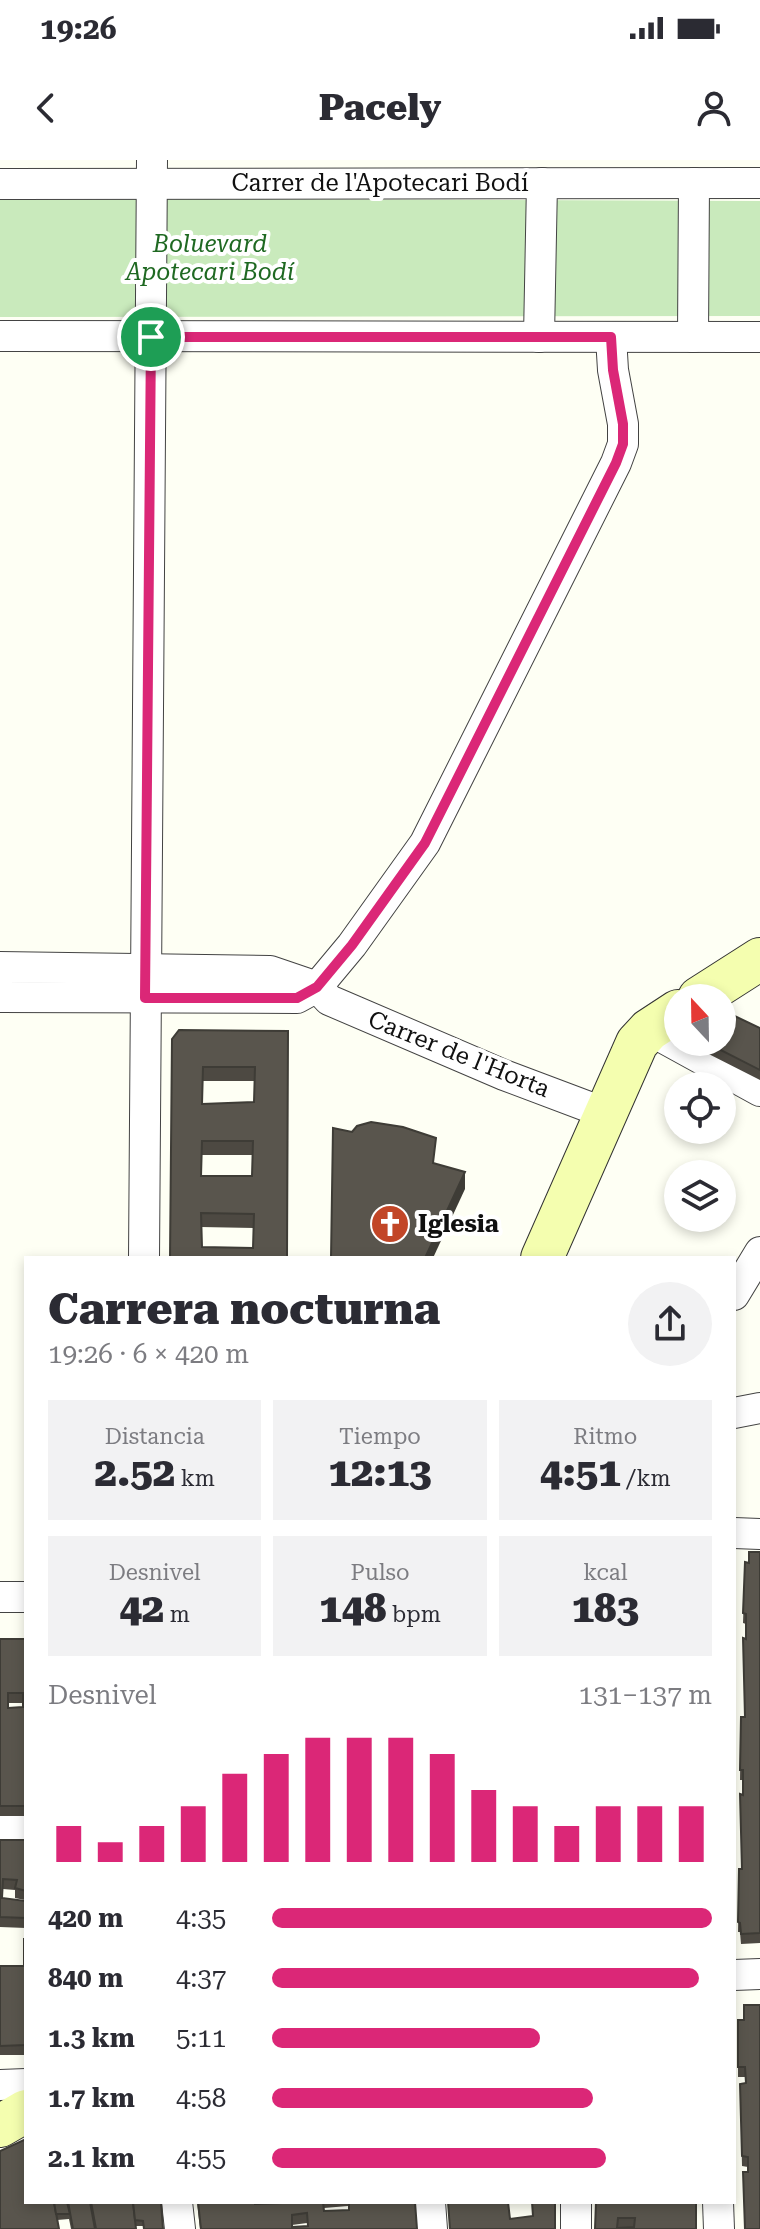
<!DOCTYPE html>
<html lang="es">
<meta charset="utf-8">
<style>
body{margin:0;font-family:"Roboto Serif",serif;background:#f2f2f3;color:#2b2b33;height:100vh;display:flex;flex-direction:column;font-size:30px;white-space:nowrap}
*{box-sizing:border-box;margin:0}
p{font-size:26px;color:#7c7c81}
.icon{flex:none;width:44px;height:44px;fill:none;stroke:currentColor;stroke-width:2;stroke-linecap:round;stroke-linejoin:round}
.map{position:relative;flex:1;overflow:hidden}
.sheet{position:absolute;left:24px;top:1096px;width:712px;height:948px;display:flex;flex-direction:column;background:#fff;border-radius:0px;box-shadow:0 4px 12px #0003}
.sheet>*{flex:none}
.needle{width:52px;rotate:338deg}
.buttons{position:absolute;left:664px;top:824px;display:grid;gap:16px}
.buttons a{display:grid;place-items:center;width:72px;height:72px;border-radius:50%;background:#fff;box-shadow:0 4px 12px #0003;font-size:40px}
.pin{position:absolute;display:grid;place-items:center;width:68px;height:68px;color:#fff;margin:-34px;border:4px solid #fff;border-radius:50%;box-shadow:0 2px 8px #0007}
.round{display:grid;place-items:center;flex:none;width:84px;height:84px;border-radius:42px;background:#f2f2f3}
.headline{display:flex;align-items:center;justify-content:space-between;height:136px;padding:0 24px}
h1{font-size:44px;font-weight:800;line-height:60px}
.metrics{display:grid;grid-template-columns:repeat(3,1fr);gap:12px;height:136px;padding:8px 24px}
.metrics div{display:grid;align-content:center;border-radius:0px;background:#f2f2f3;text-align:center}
.metrics b{font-size:40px;font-weight:800}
.metrics small{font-size:22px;font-weight:400}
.metrics p{font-size:22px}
.chart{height:224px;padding:16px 24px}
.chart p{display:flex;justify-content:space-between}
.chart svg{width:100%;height:144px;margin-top:8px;stroke:#db2777;stroke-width:6}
ul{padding:0 24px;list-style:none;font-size:26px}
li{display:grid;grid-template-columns:128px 96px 1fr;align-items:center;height:60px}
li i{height:20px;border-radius:10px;background:#db2777}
.status{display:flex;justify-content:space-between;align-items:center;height:56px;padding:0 40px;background:#fff;direction:ltr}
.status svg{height:22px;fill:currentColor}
header{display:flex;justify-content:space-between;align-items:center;height:104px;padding:0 24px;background:#fff;font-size:36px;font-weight:800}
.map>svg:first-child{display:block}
.green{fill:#c9eabc}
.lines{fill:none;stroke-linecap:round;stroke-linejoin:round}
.street-casing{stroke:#434343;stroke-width:32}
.secondary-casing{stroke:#323232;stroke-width:44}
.street{stroke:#fff;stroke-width:30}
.secondary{stroke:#f4feaf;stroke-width:42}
.wall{fill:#4d4942;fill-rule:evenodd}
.shaded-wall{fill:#3e3c36}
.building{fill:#59554d;stroke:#3e3c36;stroke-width:2;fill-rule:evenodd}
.route-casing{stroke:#fff;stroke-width:16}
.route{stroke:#db2777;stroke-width:10}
.labels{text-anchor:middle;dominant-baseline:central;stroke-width:8;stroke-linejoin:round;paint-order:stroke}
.street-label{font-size:24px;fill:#101010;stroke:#fff}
.park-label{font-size:24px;font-style:italic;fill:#1f6922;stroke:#fff}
.poi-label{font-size:24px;font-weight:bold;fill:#101010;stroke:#fff;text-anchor:start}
</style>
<div class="status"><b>19:26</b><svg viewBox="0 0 49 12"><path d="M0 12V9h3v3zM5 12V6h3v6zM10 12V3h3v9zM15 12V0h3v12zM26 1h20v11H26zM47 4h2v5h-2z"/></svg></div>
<header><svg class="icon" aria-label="back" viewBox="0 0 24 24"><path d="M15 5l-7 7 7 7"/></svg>Pacely<svg class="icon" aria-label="person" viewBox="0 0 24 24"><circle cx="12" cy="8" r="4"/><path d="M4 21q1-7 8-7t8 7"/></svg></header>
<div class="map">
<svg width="760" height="2069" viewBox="0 0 760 2069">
<rect width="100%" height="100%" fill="#fefff4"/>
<path class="green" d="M209,39L760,41V156L0,157V40Z"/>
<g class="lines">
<g class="street-casing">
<g id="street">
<path d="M0,24L760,23"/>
<path d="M0,176L760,177"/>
<path d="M539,177L542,23"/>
<path d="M693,177L694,23"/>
<path d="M0,807L270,811L317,827"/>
<path d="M317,827L329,840L504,915L605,953"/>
<path d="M0,837L297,838L317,827L352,785L425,683L616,303L623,284V264L613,210L611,177"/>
<path d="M649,870L760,931"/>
<path d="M144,1098L152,0"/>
<path d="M734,1135L760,1092"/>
<path d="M734,1253L760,1248"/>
<path d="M734,1373L760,1374"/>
<path d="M0,1437H26"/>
<path d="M0,1669H26"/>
<path d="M734,1815L760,1814"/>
<path d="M0,1925L26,1924"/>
<path d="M177,2042L180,2069"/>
<path d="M430,2042L432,2069"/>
<path d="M718,2042L719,2069"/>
<path d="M576,2069V2042"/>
</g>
</g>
<g class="secondary-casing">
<g id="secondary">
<path d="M699,838L760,799"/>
<path d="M542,1098L637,883L649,870L678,851"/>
<path d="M0,1966L26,1951"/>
</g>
</g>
<use href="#street" class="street"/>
<use href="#secondary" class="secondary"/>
</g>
<g class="wall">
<path d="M760,868V920L689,884V882H722Z"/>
<path d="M288,871L287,1098H170L172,879ZM203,921H255L254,942L202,944ZM202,995H252V1016H201ZM201,1067L254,1068L253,1088L202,1087Z"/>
<path d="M760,1392V1783L741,1784L740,1772H738L739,1709H742L743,1620H740L741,1557H744L746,1479V1464L743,1463L745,1402L749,1403Z"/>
<path d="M0,1479H26V1656H0ZM8,1543H23V1547L8,1548Z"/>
<path d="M0,1680H26V1768L0,1767ZM3,1729L15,1730V1738L25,1740V1741L3,1738Z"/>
<path d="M26,1779V1895H0V1806H24Z"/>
<path d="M744,1845H760V2069H745L743,2012H748V2007L742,2006L740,1924L745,1923V1917H738V1860H744Z"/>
<path d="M26,2042H161L143,2066H136V2069H71L69,2059L57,2060Z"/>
<path d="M197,2042H255V2044L279,2043V2042H415L417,2069H200ZM348,2046V2050L324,2051V2048ZM307,2063V2066L292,2067V2065Z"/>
<path d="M596,2042L696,2069H595Z"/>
</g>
<path class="shaded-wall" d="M465,1012V1029L433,1098H425Z"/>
<g class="building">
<path d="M722,850L760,868V910L705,882H722Z"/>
<path d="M179,870L288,871L287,1098H170L172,879ZM203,907H255L254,942L202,944ZM202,981H253L252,1016H201ZM201,1053L254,1054L253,1088L202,1087Z"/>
<path d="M371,962L403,967L436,978L433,1003L465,1012L425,1098H331L333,968L352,972L357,966Z"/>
<path d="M749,1392H760V1773L741,1774L740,1763L738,1762L739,1709H742L740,1634L743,1635V1610H740L741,1557H745L743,1478L746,1479V1454L743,1453L745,1402L749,1403Z"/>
<path d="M0,1479H26V1646H0ZM8,1533H23V1547L8,1548Z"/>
<path d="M0,1680H26V1731L15,1728L17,1720L3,1719L2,1738L25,1741L26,1736V1758L0,1757Z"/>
<path d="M24,1779H26V1885L0,1886V1806H24Z"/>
<path d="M744,1845H760V2069H745L743,2012H748V1997L742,1996L740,1924L746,1923L745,1907H738V1860H744Z"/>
<path d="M26,1979V2042H54L59,2069H0V1991Z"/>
<path d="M54,2042H67L70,2054H56Z"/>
<path d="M68,2042H90L95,2069H73Z"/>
<path d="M91,2042H133L136,2069H96Z"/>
<path d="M133,2042H161L163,2069H144L143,2061L135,2060Z"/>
<path d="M198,2042H255V2044L280,2043L279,2042H323L324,2051L349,2050V2042H415L417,2069H201ZM307,2053L308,2066L292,2067V2055Z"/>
<path d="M448,2042H508L510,2059L533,2056L532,2042H555V2069H450Z"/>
<path d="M596,2042H696V2069H595ZM618,2058H635L634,2067L617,2068Z"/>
</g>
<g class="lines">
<g class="route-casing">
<path id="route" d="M151,177H611L613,210L623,264V284L616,303L425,683L352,785L317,827L297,838H145Z"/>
</g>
<use href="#route" class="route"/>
</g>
<defs>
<g id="church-disc" transform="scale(2)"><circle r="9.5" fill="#c24627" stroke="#fff"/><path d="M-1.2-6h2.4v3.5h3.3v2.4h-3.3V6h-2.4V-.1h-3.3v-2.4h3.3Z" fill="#fff"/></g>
</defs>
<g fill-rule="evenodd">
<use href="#church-disc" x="390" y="1064"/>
</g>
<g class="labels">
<g class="street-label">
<text x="380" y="23">Carrer de l'Apotecari Bodí</text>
<text transform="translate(459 894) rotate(22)">Carrer de l'Horta</text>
</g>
<g class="park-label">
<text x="210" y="84">Boluevard<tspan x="210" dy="28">Apotecari Bodí</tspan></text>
</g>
<g class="poi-label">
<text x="418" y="1064">Iglesia</text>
</g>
</g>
</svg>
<div class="buttons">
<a><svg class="needle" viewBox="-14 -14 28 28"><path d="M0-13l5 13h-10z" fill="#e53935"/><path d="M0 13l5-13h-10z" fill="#7c7c81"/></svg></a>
<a><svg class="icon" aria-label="locate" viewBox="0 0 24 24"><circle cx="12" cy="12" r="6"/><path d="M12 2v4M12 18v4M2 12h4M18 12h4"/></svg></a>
<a><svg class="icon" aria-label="layers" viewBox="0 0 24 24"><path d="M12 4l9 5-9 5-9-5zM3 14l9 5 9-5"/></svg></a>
</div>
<div class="pin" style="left:151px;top:177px;background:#1e9e55"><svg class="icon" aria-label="arrive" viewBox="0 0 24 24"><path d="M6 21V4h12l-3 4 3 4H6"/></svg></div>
<section class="sheet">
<div class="headline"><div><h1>Carrera nocturna</h1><p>19:26 · 6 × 420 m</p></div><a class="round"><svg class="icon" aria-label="share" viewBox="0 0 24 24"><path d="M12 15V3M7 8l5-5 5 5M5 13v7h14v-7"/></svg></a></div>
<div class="metrics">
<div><p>Distancia</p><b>2.52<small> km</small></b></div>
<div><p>Tiempo</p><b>12:13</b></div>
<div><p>Ritmo</p><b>4:51<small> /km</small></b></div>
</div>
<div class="metrics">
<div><p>Desnivel</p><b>42<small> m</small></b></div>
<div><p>Pulso</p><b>148<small> bpm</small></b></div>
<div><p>kcal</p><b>183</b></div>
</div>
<div class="chart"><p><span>Desnivel</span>131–137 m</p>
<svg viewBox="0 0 160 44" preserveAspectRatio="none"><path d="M5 44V33M15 44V38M25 44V33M35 44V27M45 44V17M55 44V11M65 44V6M75 44V6M85 44V6M95 44V11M105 44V22M115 44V27M125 44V33M135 44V27M145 44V27M155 44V27"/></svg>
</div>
<ul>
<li><b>420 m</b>4:35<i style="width:100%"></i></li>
<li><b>840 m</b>4:37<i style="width:97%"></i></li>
<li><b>1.3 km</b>5:11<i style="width:61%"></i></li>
<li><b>1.7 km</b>4:58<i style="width:73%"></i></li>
<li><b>2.1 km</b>4:55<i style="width:76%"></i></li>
</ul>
</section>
</div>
